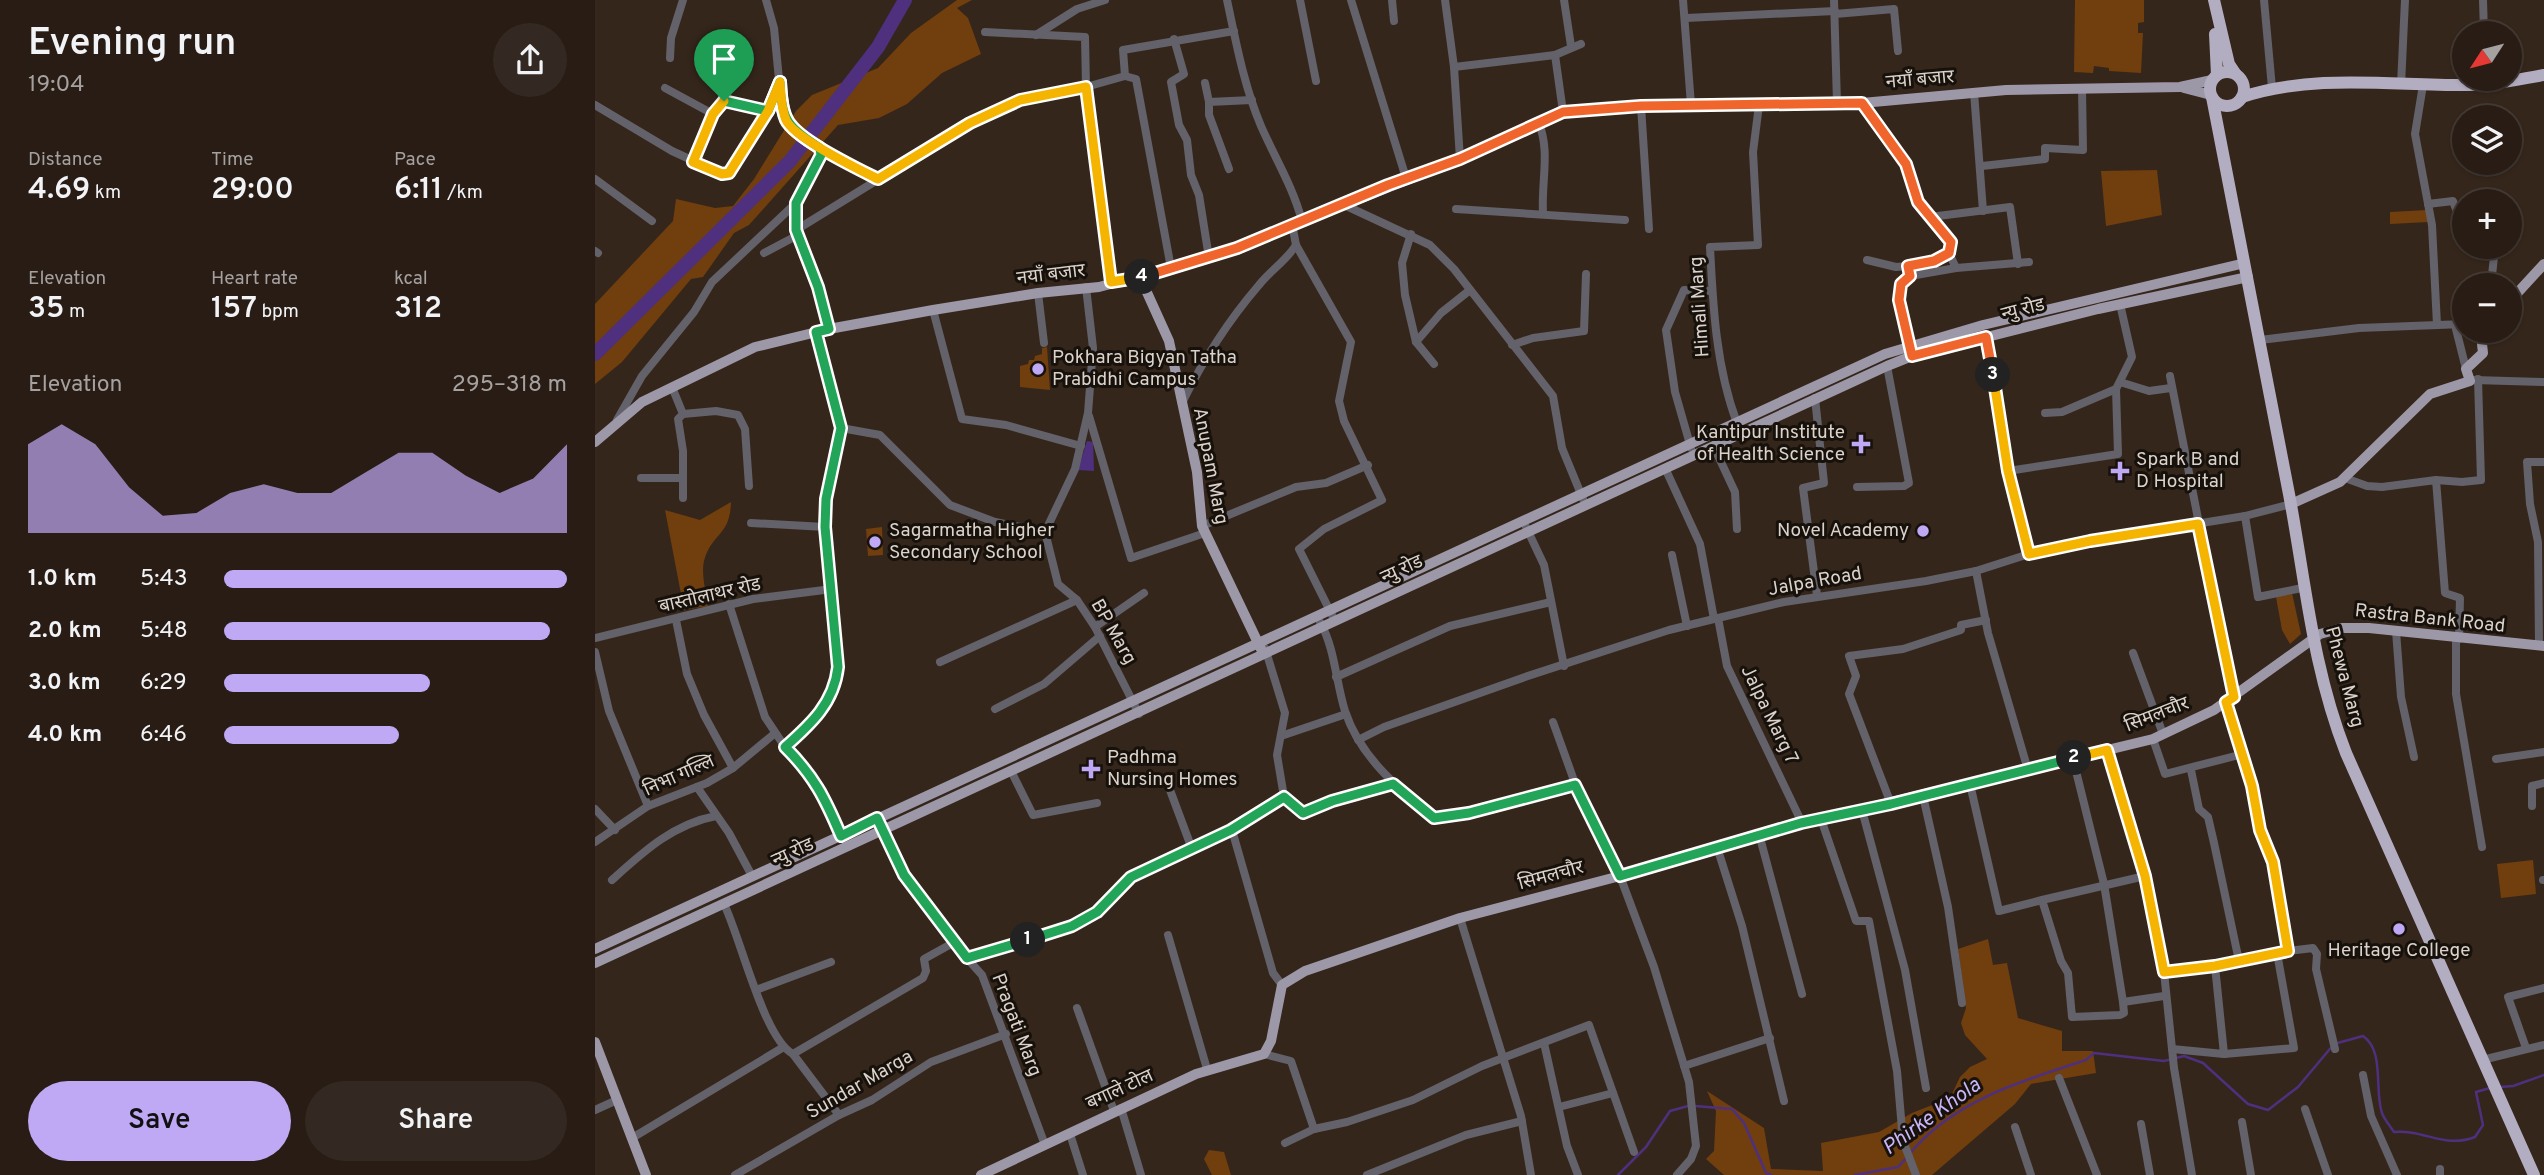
<!DOCTYPE html>
<meta charset="utf-8">
<style>
body{margin:0;font-family:Overpass,"Noto Sans Devanagari",sans-serif;background:#342922;color:#f1f3f6;height:100vh;display:flex;flex-direction:column;font-size:26px;white-space:nowrap}
*{box-sizing:border-box;margin:0}
p{font-size:23px;color:#a5a1a0}
.icon{flex:none;width:38px;height:38px;fill:none;stroke:currentColor;stroke-width:2;stroke-linecap:round;stroke-linejoin:round}
.map{position:relative;flex:1;overflow:hidden}
.side{display:flex;flex-direction:column;background:#281c14;width:595px}
.side>*{flex:none}
.needle{width:46px;rotate:234deg}
.buttons{position:absolute;left:1857px;top:21px;display:grid;gap:14px}
.buttons a{display:grid;place-items:center;width:70px;height:70px;border-radius:50%;background:#281c14;box-shadow:0 2px 5px #0004,0 0 0 2px #443a34;font-size:35px}
.pin{position:absolute;display:grid;place-items:center;width:60px;height:60px;color:#fff;margin:-72px -30px;border-radius:50% 50% 50% 0;rotate:-45deg;box-shadow:0 0 7px #0007}
.pin .icon{rotate:45deg}
.km{position:absolute;width:35px;height:35px;margin:-18px;border-radius:50%;background:#222;color:#fff;font-size:19px;line-height:35px;text-align:center}
.round{display:grid;place-items:center;flex:none;width:74px;height:74px;border-radius:37px;background:#342922}
.head{display:flex;align-items:center;justify-content:space-between;height:119px;padding:0 28px}
h1{font-size:38px;font-weight:600;line-height:52px}
.figures{display:grid;grid-template-columns:repeat(3,1fr);gap:10px;height:119px;padding:7px 28px}
.figures div{display:grid;align-content:center}
.figures b{font-size:30px;font-weight:600}
.figures small{font-size:19px;font-weight:400}
.figures p{font-size:19px}
.chart{height:196px;padding:14px 28px}
.chart p{display:flex;justify-content:space-between}
.chart svg{width:100%;height:126px;margin-top:7px;fill:#bfa8f4;opacity:.7}
.action{display:flex;gap:14px;margin-top:auto;padding:14px 28px}
.action a{flex:1;height:80px;border-radius:42px;background:#bfa8f4;color:#111;font-size:28px;font-weight:600;line-height:80px;text-align:center}
.action a+a{background:#342922;color:#f1f3f6}
ul{padding:0 28px;list-style:none;font-size:23px}
li{display:grid;grid-template-columns:112px 84px 1fr;align-items:center;height:52px}
li i{height:18px;border-radius:9px;background:#bfa8f4}
main{display:flex;flex:1;min-height:0}
.map>svg:first-child{display:block}
.green{fill:#713e0e}
.water{fill:#4e307f}
.lines{fill:none;stroke-linecap:round;stroke-linejoin:round}
.stream{stroke:#4e307f;stroke-width:2.5}
.river{stroke:#4e307f;stroke-width:14}
.minor{stroke:#636169;stroke-width:8}
.major{stroke:#9c98a8;stroke-width:10}
.highway{stroke:#b2adc1;stroke-width:12}
.split-1-casing{stroke:#fff;stroke-width:14}
.split-2-casing{stroke:#fff;stroke-width:14}
.split-3-casing{stroke:#fff;stroke-width:14}
.split-4-casing{stroke:#fff;stroke-width:14}
.split-5-casing{stroke:#fff;stroke-width:14}
.split-1{stroke:#22a559;stroke-width:9}
.split-2{stroke:#22a559;stroke-width:9}
.split-3{stroke:#f5b400;stroke-width:9}
.split-4{stroke:#f0652b;stroke-width:9}
.split-5{stroke:#f5b400;stroke-width:9}
.poi-dot{fill:#bfa8f4;stroke:#17110c;stroke-width:2.5}
.labels{text-anchor:middle;dominant-baseline:central;stroke-width:6;stroke-linejoin:round;paint-order:stroke}
.street-label{font-size:19px;fill:#dcd2cb;stroke:#17110c}
.poi-label{font-size:19px;fill:#dcd2cb;stroke:#17110c;text-anchor:start}
.water-label{font-size:21px;font-style:italic;fill:#c9b6f9;stroke:#17110c}
</style>
<main>
<section class="side">
<div class="head"><div><h1>Evening run</h1><p>19:04</p></div><a class="round"><svg class="icon" aria-label="share" viewBox="0 0 24 24"><path d="M12 15V3M7 8l5-5 5 5M5 13v7h14v-7"/></svg></a></div>
<div class="figures">
<div><p>Distance</p><b>4.69<small> km</small></b></div>
<div><p>Time</p><b>29:00</b></div>
<div><p>Pace</p><b>6:11<small> /km</small></b></div>
</div>
<div class="figures">
<div><p>Elevation</p><b>35<small> m</small></b></div>
<div><p>Heart rate</p><b>157<small> bpm</small></b></div>
<div><p>kcal</p><b>312</b></div>
</div>
<div class="chart"><p><span>Elevation</span>295–318 m</p>
<svg viewBox="0 0 160 44" preserveAspectRatio="none"><path d="M0 44V13L10 6L20 13L30 28L40 38L50 37L60 30L70 27L80 30L90 30L100 23L110 16L120 16L130 24L140 30L150 25L160 13V44z"/></svg>
</div>
<ul>
<li><b>1.0 km</b>5:43<i style="width:100%"></i></li>
<li><b>2.0 km</b>5:48<i style="width:95%"></i></li>
<li><b>3.0 km</b>6:29<i style="width:60%"></i></li>
<li><b>4.0 km</b>6:46<i style="width:51%"></i></li>
</ul>
<div class="action"><a>Save</a><a>Share</a></div>
</section>
<div class="map">
<svg width="1949" height="1175" viewBox="0 0 1949 1175">
<rect width="100%" height="100%" fill="#35261b"/>
<g class="green">
<path d="M362,0H377L362,8L373,18L386,54L347,73L312,104L284,118L243,125L154,225L139,233L108,277L96,279L27,362L0,384V304L78,221L81,199L120,208L138,206L159,179L201,111L217,95L283,68L316,33Z"/>
<path d="M1480,0H1549V22L1543,23V33H1548L1546,73L1514,71V68L1499,66L1498,73L1479,72Z"/>
<path d="M1562,170L1567,215L1511,226L1506,171Z"/>
<path d="M1832,210L1833,222L1795,224V212Z"/>
<path d="M452,347L455,390L425,387V366L433,364L434,360H439L440,356L447,354V348Z"/>
<path d="M136,502C135,537 117,532 109,561C106,573 111,593 113,606L89,610L70,510L105,520Z"/>
<path d="M287,527L288,555L273,556L271,529Z"/>
<path d="M1697,593L1706,634L1695,644L1687,630L1681,597Z"/>
<path d="M1938,860L1941,894L1906,898L1902,864Z"/>
<path d="M1393,939L1398,965L1412,963L1423,1018L1467,1031V1051H1498L1501,1073L1436,1084L1420,1104L1337,1175H1129L1111,1159L1119,1151L1121,1111L1112,1091L1169,1128L1176,1169L1228,1171L1226,1143L1284,1132L1317,1113L1355,1098L1365,1077L1375,1067L1392,1059L1370,1035L1366,1023L1371,1008L1363,949Z"/>
<path d="M614,1150L629,1152L636,1175H617L609,1159Z"/>
</g>
<path class="water" d="M492,441L498,442L499,471L483,470Z"/>
<g class="lines">
<g class="stream">
<path d="M1905,1087L1918,1086L1949,1075"/>
<path d="M1100,1106L1137,1109L1149,1123L1171,1173L1176,1175"/>
<path d="M1316,1152C1360,1100 1429,1080 1491,1060L1499,1053L1569,1061L1589,1056L1608,1063L1653,1104L1673,1110L1703,1087L1739,1044L1768,1036C1790,1051 1779,1090 1787,1113C1789,1119 1795,1126 1799,1132C1829,1129 1849,1149 1880,1137L1888,1125L1881,1092L1895,1088"/>
<path d="M1023,1175L1051,1147L1075,1111L1093,1106"/>
<path d="M1260,1175L1303,1167L1312,1157"/>
</g>
<path class="river" d="M0,354L195,161L283,47L310,0"/>
<g class="minor">
<path d="M171,0L179,28L186,100L192,123L222,147L283,179"/>
<path d="M632,0C641,42 649,86 666,126C680,158 698,187 707,221"/>
<path d="M705,0L721,81"/>
<path d="M756,0L811,178"/>
<path d="M797,0L799,21"/>
<path d="M850,0L859,67L865,159"/>
<path d="M969,0L976,46"/>
<path d="M1088,0L1096,105"/>
<path d="M1239,0L1242,103"/>
<path d="M1669,0L1677,88"/>
<path d="M1888,0L1889,33"/>
<path d="M1240,14L1299,9L1303,51"/>
<path d="M1091,18L1240,11"/>
<path d="M390,32L490,37L491,87L530,76L528,50L639,31"/>
<path d="M441,35L482,9L510,0"/>
<path d="M579,39L589,74L576,82L584,125L592,140L596,175L604,195L614,258"/>
<path d="M960,55L968,112"/>
<path d="M75,58L76,38L88,0"/>
<path d="M859,67L960,55L986,44"/>
<path d="M530,76L541,79L576,268"/>
<path d="M610,83L614,102"/>
<path d="M1806,85L1810,0"/>
<path d="M1828,85L1820,134L1837,225L1842,325"/>
<path d="M70,88L118,114"/>
<path d="M1379,92L1388,211"/>
<path d="M1267,103L1311,164L1323,202L1356,242L1354,253L1361,268L1315,276L1306,284L1303,300L1316,350"/>
<path d="M0,105L77,151L127,174L134,173L173,112"/>
<path d="M1046,106L1054,229"/>
<path d="M943,121C956,151 946,181 948,213"/>
<path d="M98,161L124,103L134,100L173,112L184,85"/>
<path d="M1387,166L1450,159V148L1488,150L1487,89"/>
<path d="M634,169L614,115V102L657,100"/>
<path d="M0,179L57,221"/>
<path d="M201,203L223,166L225,148"/>
<path d="M747,204L835,245L859,269L958,396L967,448L988,499"/>
<path d="M1833,204L1858,201L1862,212H1869"/>
<path d="M861,209L1030,220"/>
<path d="M1335,217L1415,207L1423,264"/>
<path d="M697,224L701,245L756,342L744,401L749,421L787,500L729,529L704,549L740,621"/>
<path d="M201,230L375,123L425,100L491,87L516,282"/>
<path d="M816,234L807,263L810,295L821,342L839,364"/>
<path d="M0,251L3,253"/>
<path d="M169,253L203,235"/>
<path d="M1272,260L1301,267L1313,266L1315,276"/>
<path d="M1313,266L1339,261L1354,253"/>
<path d="M1361,268L1434,262"/>
<path d="M1896,285L1900,247"/>
<path d="M491,287L498,348L493,413L480,469L450,532L463,584L482,600L500,627L544,714"/>
<path d="M443,293L449,343"/>
<path d="M338,310L367,419L411,425L486,446"/>
<path d="M1860,325L1871,369"/>
<path d="M1391,337L1413,471L1434,554"/>
<path d="M1665,340L1764,328L1869,324"/>
<path d="M821,342L846,313L875,290"/>
<path d="M917,345L938,338L989,331L991,274"/>
<path d="M1575,376L1638,697"/>
<path d="M1879,380L1949,382"/>
<path d="M1525,382L1554,391L1576,388"/>
<path d="M77,387L88,414L83,419L88,451V498"/>
<path d="M1220,398L1229,483L1208,488L1222,595"/>
<path d="M587,403C608,360 633,321 664,285C676,270 691,261 701,245"/>
<path d="M1450,413L1467,412L1521,389L1537,357L1525,304"/>
<path d="M88,414L121,411L143,415L150,429L154,486"/>
<path d="M494,416L536,558L610,533"/>
<path d="M22,420L47,376L99,312L117,282L201,203C201,246 223,287 234,329"/>
<path d="M1142,423C1121,367 1118,307 1115,247L1163,245L1158,152L1164,105"/>
<path d="M246,428L285,435L355,505L400,522L450,532"/>
<path d="M1119,447L1140,492L1142,529"/>
<path d="M1096,448L1080,392L1071,330L1089,290L1117,291"/>
<path d="M1070,468L1105,544L1119,619"/>
<path d="M1413,471L1523,454L1521,389"/>
<path d="M46,478H88"/>
<path d="M1750,478L1772,486L1787,487L1841,480L1850,593L1865,598L1864,639"/>
<path d="M1841,480L1867,482L1886,480L1883,379"/>
<path d="M1262,487L1309,486L1314,483L1292,366"/>
<path d="M1650,516L1663,597L1707,588"/>
<path d="M156,523L230,527"/>
<path d="M607,526L701,487L731,483L773,465"/>
<path d="M931,527L949,565L969,666"/>
<path d="M1077,555L1092,626"/>
<path d="M1381,571L1393,633L1433,770"/>
<path d="M134,604L170,717L190,747"/>
<path d="M1123,618L1132,666L1207,823"/>
<path d="M81,620L92,674L109,715L138,768"/>
<path d="M725,622C740,648 741,683 750,711C765,757 803,788 839,818L874,813L980,785"/>
<path d="M500,627L549,593"/>
<path d="M1801,631L1806,697L1819,757"/>
<path d="M0,638L158,599L237,589"/>
<path d="M1861,639V694L1887,847"/>
<path d="M1944,646L1943,542L1935,504L1932,462H1949"/>
<path d="M0,652L14,711L53,806"/>
<path d="M1538,653L1568,734"/>
<path d="M345,662L482,600"/>
<path d="M741,677L855,626L956,602"/>
<path d="M400,709L449,684L505,636"/>
<path d="M958,722L986,800L1025,876L1059,967L1094,1082L1101,1146L1096,1159L1082,1175"/>
<path d="M686,736L751,714"/>
<path d="M1558,739L1570,774L1648,754"/>
<path d="M763,740L789,727L930,677L1074,630L1189,602L1331,581L1381,571L1434,554L1495,541L1650,516L1696,504"/>
<path d="M1512,750L1550,876L1569,972L1579,1068L1597,1175"/>
<path d="M1478,759L1509,884L1528,1002L1569,996"/>
<path d="M1901,759L1949,752"/>
<path d="M1596,770L1604,809L1613,817L1619,843L1644,961"/>
<path d="M416,771L438,815L502,803"/>
<path d="M572,782L597,849"/>
<path d="M1375,784L1404,911L1447,900"/>
<path d="M102,787L134,833L157,876"/>
<path d="M1328,796L1353,907L1367,1003"/>
<path d="M689,797L708,813L737,801L798,784"/>
<path d="M1296,804L1254,694L1261,676L1254,656L1308,649L1366,630V625L1391,620"/>
<path d="M1937,806V786L1949,783"/>
<path d="M0,809L20,830"/>
<path d="M1267,810L1310,970L1331,1088"/>
<path d="M282,818L309,875L358,943L387,975L450,1145"/>
<path d="M1226,819L1261,921H1274L1302,1071L1308,1141L1321,1175"/>
<path d="M637,830L678,973L687,985"/>
<path d="M1164,834L1207,994"/>
<path d="M0,842L53,806L112,783L138,768L179,734"/>
<path d="M1122,847L1147,926L1189,1101"/>
<path d="M17,880C48,852 78,824 121,816"/>
<path d="M1948,880H1949"/>
<path d="M129,904C146,939 169,1039 198,1054L244,1115"/>
<path d="M865,918L926,1116L936,1175"/>
<path d="M573,935L612,1069"/>
<path d="M1693,951L1718,948L1722,954L1721,969L1740,1049"/>
<path d="M371,958L477,926L502,912L536,877L637,830L689,797L682,755L690,713L670,648"/>
<path d="M1569,972L1620,966L1693,951L1678,862L1665,829L1657,786L1631,703"/>
<path d="M161,990L236,962"/>
<path d="M1528,1002L1529,1013L1525,1015L1477,1017L1473,973L1466,961L1447,900L1550,876"/>
<path d="M482,1008L519,1111"/>
<path d="M949,1043L972,1146L983,1175"/>
<path d="M1931,1048L1913,997L1949,988"/>
<path d="M1577,1049L1629,1054L1620,966"/>
<path d="M198,1054L328,978L331,971L329,959L358,943"/>
<path d="M669,1054L696,1061L719,1129"/>
<path d="M1629,1054L1699,1048L1682,953"/>
<path d="M1887,1060L1949,1045"/>
<path d="M1089,1066L1175,1038"/>
<path d="M1768,1075L1776,1116L1802,1175"/>
<path d="M1464,1078L1502,1175"/>
<path d="M964,1107L1018,1093"/>
<path d="M526,1108L546,1175"/>
<path d="M1710,1109L1733,1175"/>
<path d="M0,1110L22,1100"/>
<path d="M1647,1122L1656,1175"/>
<path d="M1546,1124L1555,1175"/>
<path d="M1420,1127L1436,1175"/>
<path d="M475,1134L488,1175"/>
<path d="M37,1138L187,1048"/>
<path d="M690,1143L719,1129L752,1122L818,1100L887,1066L994,1025L1039,1152"/>
<path d="M1845,1169V1175"/>
<path d="M140,1175L244,1115L277,1100L336,1062L411,1034"/>
<path d="M772,1175L871,1135L927,1121"/>
</g>
<g class="major">
<path d="M1589,88L1616,95"/>
<path d="M545,277L574,341L602,472L607,526L666,649"/>
<path d="M1914,302L1949,264"/>
<path d="M221,332L246,428L231,499L230,527L243,667C239,703 216,724 190,747L227,791L245,836"/>
<path d="M0,442L47,402L160,347L234,329L338,310L443,293L504,287L614,258L865,159L968,112L1046,106L1267,103L1411,90L1585,87L1617,80"/>
<path d="M1696,504L1745,482L1835,394L1875,381L1871,369L1888,353L1887,344L1892,331"/>
<path d="M0,949L1290,354L1388,325L1650,263"/>
<path d="M0,963L1292,366L1317,356L1503,309L1653,277"/>
<path d="M0,1042L51,1175"/>
<path d="M386,1175L601,1074L669,1054L676,1041L687,985L710,971L865,918L1025,876L1164,834L1558,739L1619,710L1725,634L1747,628H1774L1949,646"/>
</g>
<g class="highway">
<path d="M1619,0L1634,64L1640,73"/>
<path d="M1620,34L1622,75"/>
<circle cx="1632" cy="89" r="17"/>
<path d="M1617,97C1642,230 1669,362 1694,494C1711,584 1717,666 1751,753L1939,1175"/>
<path d="M1647,97C1720,73 1799,86 1875,85C1899,85 1925,79 1949,75"/>
</g>
</g>
<g class="lines">
<g class="split-1-casing">
<path id="split-1" d="M129,101L173,111L185,82C186,120 193,128 225,148L226,155L201,203V230L223,287L234,329L221,332L246,428L231,499L230,527L243,667C239,703 216,724 190,747C219,776 230,798 246,836L282,818L309,875L372,958L433,940"/>
</g>
<g class="split-2-casing">
<path id="split-2" d="M433,940L477,926L502,912L536,877L636,830L689,797L708,813L737,801L798,784L839,818L874,813L980,785L1025,876L1206,823L1296,804L1479,758"/>
</g>
<g class="split-3-casing">
<path id="split-3" d="M1398,375L1413,471L1434,554L1495,541L1603,524L1639,697L1631,702L1657,786L1665,830L1678,862L1693,951L1620,966L1569,972L1550,876L1512,750L1479,758"/>
</g>
<g class="split-4-casing">
<path id="split-4" d="M547,277L642,248L793,185L865,159L968,112L1046,106L1267,103L1311,164L1323,202L1356,242L1354,253L1339,261L1313,266L1315,276L1306,284L1304,300L1317,356L1391,337L1398,375"/>
</g>
<g class="split-5-casing">
<path id="split-5" d="M129,101L118,114L98,162L127,174L134,173L173,111L185,82C186,95 186,108 191,120C199,138 263,169 283,179L375,123L425,100L491,87L516,282L547,277"/>
</g>
<use href="#split-1" class="split-1"/>
<use href="#split-2" class="split-2"/>
<use href="#split-3" class="split-3"/>
<use href="#split-4" class="split-4"/>
<use href="#split-5" class="split-5"/>
</g>
<g class="poi-dot">
<circle cx="443" cy="369" r="7"/>
<path d="M1262.5 433.5h7v7h7v7h-7v7h-7v-7h-7v-7h7z"/>
<path d="M1521.5 460.5h7v7h7v7h-7v7h-7v-7h-7v-7h7z"/>
<circle cx="1328" cy="531" r="7"/>
<circle cx="280" cy="542" r="7"/>
<path d="M492.5 758.5h7v7h7v7h-7v7h-7v-7h-7v-7h7z"/>
<circle cx="1804" cy="929" r="7"/>
</g>
<g class="labels">
<g class="street-label">
<text transform="translate(1325 80) rotate(-5)">नयाँ बजार</text>
<text transform="translate(456 275) rotate(-7)">नयाँ बजार</text>
<text transform="translate(1105 307) rotate(-94)">Himali Marg</text>
<text transform="translate(1428 310) rotate(-14)">न्यु रोड</text>
<text transform="translate(615 466) rotate(79)">Anupam Marg</text>
<text transform="translate(807 570) rotate(-25)">न्यु रोड</text>
<text transform="translate(1220 582) rotate(-10)">Jalpa Road</text>
<text transform="translate(115 596) rotate(-13)">बास्तोलाथर रोड</text>
<text transform="translate(1835 619) rotate(6)">Rastra Bank Road</text>
<text transform="translate(518 632) rotate(60)">BP Marg</text>
<text transform="translate(1749 677) rotate(75)">Phewa Marg</text>
<text transform="translate(1174 715) rotate(64)">Jalpa Marg 7</text>
<text transform="translate(1562 715) rotate(-21)">सिमलचौर</text>
<text transform="translate(84 776) rotate(-24)">निभा गल्लि</text>
<text transform="translate(198 853) rotate(-25)">न्यु रोड</text>
<text transform="translate(956 876) rotate(-15)">सिमलचौर</text>
<text transform="translate(421 1025) rotate(69)">Pragati Marg</text>
<text transform="translate(265 1085) rotate(-30)">Sundar Marga</text>
<text transform="translate(525 1090) rotate(-25)">बगाले टोल</text>
</g>
<g class="poi-label">
<text x="457" y="358">Pokhara Bigyan Tatha<tspan x="457" dy="22">Prabidhi Campus</tspan></text>
<text x="1250" y="433" text-anchor="end">Kantipur Institute<tspan x="1250" dy="22">of Health Science</tspan></text>
<text x="1541" y="460">Spark B and<tspan x="1541" dy="22">D Hospital</tspan></text>
<text x="294" y="531">Sagarmatha Higher<tspan x="294" dy="22">Secondary School</tspan></text>
<text x="1314" y="531" text-anchor="end">Novel Academy</text>
<text x="512" y="758">Padhma<tspan x="512" dy="22">Nursing Homes</tspan></text>
<text x="1804" y="951" text-anchor="middle">Heritage College</text>
</g>
<g class="water-label">
<text transform="translate(1337 1117) rotate(-36)">Phirke Khola</text>
</g>
</g>
</svg>
<div class="buttons">
<a><svg class="needle" viewBox="-14 -14 28 28"><path d="M0-13l5 13h-10z" fill="#e53935"/><path d="M0 13l5-13h-10z" fill="#a5a1a0"/></svg></a>
<a><svg class="icon" aria-label="layers" viewBox="0 0 24 24"><path d="M12 4l9 5-9 5-9-5zM3 14l9 5 9-5"/></svg></a>
<a>+</a>
<a>−</a>
</div>
<div class="pin" style="left:129px;top:101px;background:#1e9e55"><svg class="icon" aria-label="arrive" viewBox="0 0 24 24"><path d="M6 21V4h12l-3 4 3 4H6"/></svg></div>
<b class="km" style="left:433px;top:940px">1</b>
<b class="km" style="left:1479px;top:758px">2</b>
<b class="km" style="left:1398px;top:375px">3</b>
<b class="km" style="left:547px;top:277px">4</b>
</div>
</main>
